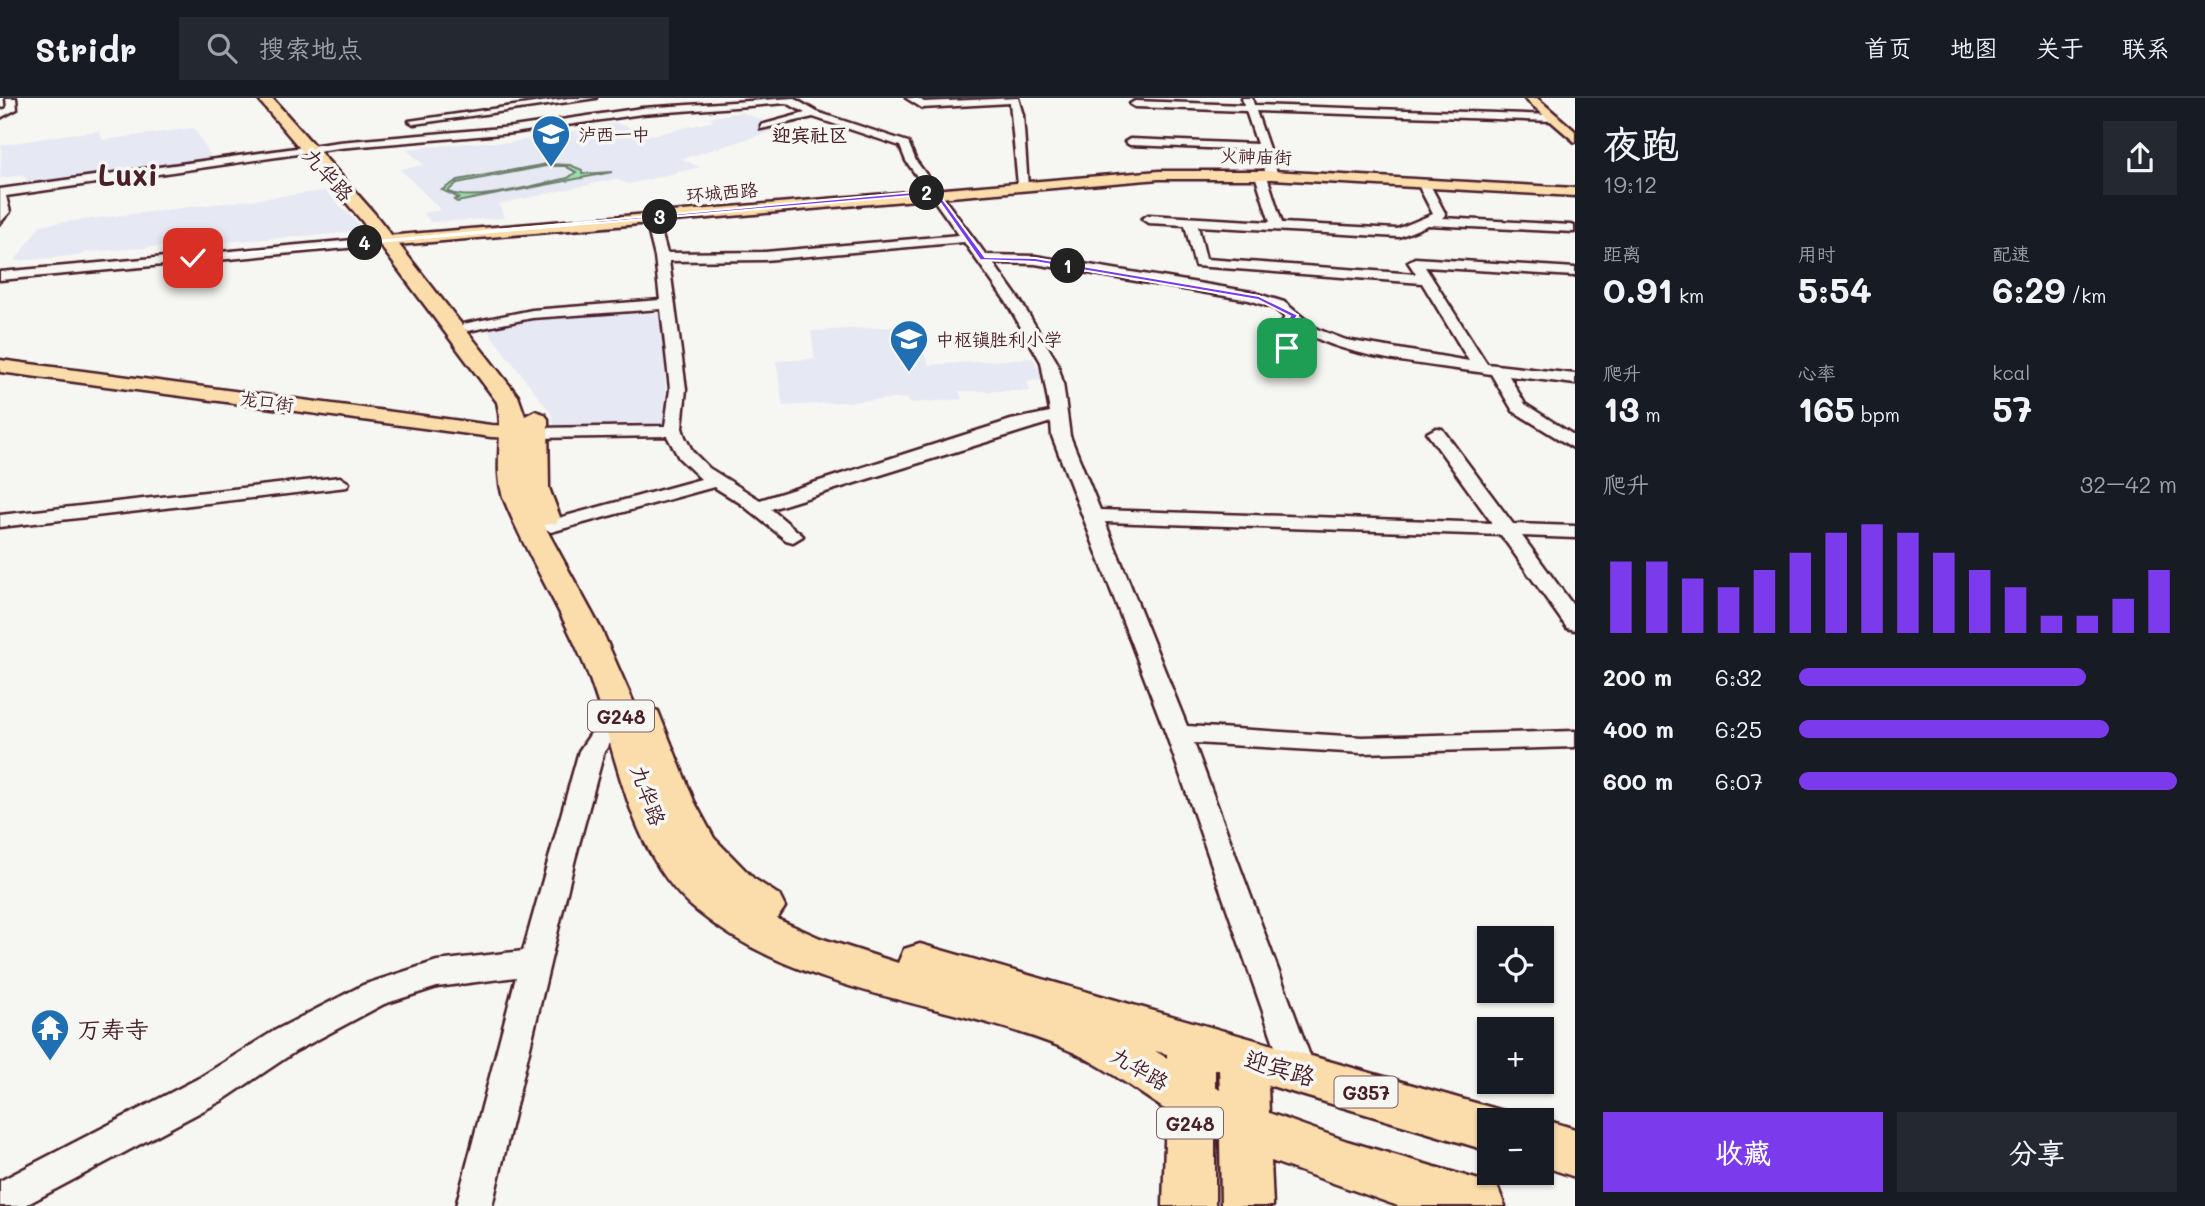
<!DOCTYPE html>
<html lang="zh">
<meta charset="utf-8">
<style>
body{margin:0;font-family:Mali,"LXGW WenKai TC",sans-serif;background:#242831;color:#f1f3f6;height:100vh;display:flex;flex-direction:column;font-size:26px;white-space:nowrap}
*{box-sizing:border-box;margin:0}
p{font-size:23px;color:#9ea1a6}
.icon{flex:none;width:38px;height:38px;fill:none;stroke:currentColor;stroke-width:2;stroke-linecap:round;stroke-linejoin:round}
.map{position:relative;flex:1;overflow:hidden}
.drawer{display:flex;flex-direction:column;background:#171b24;width:630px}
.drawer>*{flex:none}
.tools{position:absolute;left:1477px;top:828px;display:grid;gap:14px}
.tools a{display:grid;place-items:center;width:77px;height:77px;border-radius:0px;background:#171b24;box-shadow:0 2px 5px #0004;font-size:35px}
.pin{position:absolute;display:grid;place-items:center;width:60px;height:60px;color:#fff;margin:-30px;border-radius:14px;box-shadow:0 4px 10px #0006}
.km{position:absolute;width:35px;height:35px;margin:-18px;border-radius:50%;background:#222;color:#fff;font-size:19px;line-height:35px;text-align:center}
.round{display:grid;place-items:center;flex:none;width:74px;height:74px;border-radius:0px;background:#242831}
.headline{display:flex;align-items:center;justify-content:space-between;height:119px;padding:0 28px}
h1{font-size:38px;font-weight:700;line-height:52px}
.figures{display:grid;grid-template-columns:repeat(3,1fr);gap:10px;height:119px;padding:7px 28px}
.figures div{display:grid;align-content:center}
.figures b{font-size:35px;font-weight:700}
.figures small{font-size:19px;font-weight:400}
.figures p{font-size:19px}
.chart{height:196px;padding:14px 28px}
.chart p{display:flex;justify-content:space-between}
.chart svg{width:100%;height:126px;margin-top:7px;stroke:#7c3aed;stroke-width:6}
.action{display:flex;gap:14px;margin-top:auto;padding:14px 28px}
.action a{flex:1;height:80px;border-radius:0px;background:#7c3aed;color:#fff;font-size:28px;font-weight:700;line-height:80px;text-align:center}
.action a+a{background:#242831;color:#f1f3f6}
ul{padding:0 28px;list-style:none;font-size:23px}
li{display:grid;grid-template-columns:112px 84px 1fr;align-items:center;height:52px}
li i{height:18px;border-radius:9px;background:#7c3aed}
header{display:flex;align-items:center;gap:42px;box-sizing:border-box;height:98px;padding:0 35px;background:#171b24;border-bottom:2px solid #363941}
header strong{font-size:33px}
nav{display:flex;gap:38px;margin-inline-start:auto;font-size:24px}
.search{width:490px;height:63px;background:#242831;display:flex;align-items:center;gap:18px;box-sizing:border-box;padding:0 24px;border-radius:0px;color:#9ea1a6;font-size:26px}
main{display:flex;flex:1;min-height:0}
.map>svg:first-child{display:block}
.built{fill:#e6e8f4}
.green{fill:#96deac;stroke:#707e6c;stroke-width:2;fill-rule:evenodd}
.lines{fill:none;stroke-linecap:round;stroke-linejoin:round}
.minor-casing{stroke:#4a1f2b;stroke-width:5}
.major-casing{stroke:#4a1f2b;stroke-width:5}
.highway-casing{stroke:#4a1f2b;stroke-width:5}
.minor{fill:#f6f6f2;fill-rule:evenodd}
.major{fill:#faddab;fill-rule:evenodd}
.highway{fill:#faddab;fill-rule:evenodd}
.route{fill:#7c3aed;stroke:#fff;stroke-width:2}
.labels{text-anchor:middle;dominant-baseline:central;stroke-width:7;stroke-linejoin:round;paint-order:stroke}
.far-poi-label{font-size:18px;fill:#4a1f2b;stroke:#f6f6f2;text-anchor:start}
.far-street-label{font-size:18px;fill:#4a1f2b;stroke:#f6f6f2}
.far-neighbourhood-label{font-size:19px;font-weight:bold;fill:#4a1f2b;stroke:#f6f6f2}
.shield{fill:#f6f6f2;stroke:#7e6067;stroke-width:2}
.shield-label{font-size:19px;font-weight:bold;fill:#4a1f2b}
.street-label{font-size:21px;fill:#4a1f2b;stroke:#f6f6f2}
.near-poi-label{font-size:24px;fill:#4a1f2b;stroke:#f6f6f2;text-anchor:start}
.near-street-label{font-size:24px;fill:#4a1f2b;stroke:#f6f6f2}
.far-town-label{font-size:30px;font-weight:bold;fill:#4a1f2b;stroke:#f6f6f2}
</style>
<header>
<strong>Stridr</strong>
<div class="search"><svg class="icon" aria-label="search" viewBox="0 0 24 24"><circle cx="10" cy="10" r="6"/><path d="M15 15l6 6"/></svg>搜索地点</div>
<nav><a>首页</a><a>地图</a><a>关于</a><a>联系</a></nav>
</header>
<main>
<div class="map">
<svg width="1575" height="1108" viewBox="0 0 1575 1108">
<rect width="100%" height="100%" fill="#f6f6f2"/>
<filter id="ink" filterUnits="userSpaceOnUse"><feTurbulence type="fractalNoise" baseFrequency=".0143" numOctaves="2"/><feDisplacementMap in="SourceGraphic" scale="14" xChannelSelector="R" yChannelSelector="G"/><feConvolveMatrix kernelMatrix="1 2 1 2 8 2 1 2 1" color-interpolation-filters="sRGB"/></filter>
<g filter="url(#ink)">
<g class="built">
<path d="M741,14L769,25L758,29L774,33L681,61L700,69L629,86L615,81L499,106L504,120L431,124L423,115L441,112L400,71L424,67L406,51L481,44L508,45L616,25L653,37L714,23L708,20Z"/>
<path d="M194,30L212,60L27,86L24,77L0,80L2,47L70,36L103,33L99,34L103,42Z"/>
<path d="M325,93L363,131L333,136L86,154L83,157L15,163L40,127Z"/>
<path d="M662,215L667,327L565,331L555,329L551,315L484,228L531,219Z"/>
<path d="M911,228L929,267L1033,260L1045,282L1027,283L1030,293H959L962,301L910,305L907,300L783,308L776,263L815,261L811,233Z"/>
</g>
<path class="green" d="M547,66L570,67L582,72V76L612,74L457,104L454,102L459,100L442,92L458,82ZM546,68H565L576,74L568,80C541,85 470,107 448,93L457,85Z"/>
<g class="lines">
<g class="minor-casing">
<g id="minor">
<path d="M6,0H16L17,11L0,20V13L7,10Z"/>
<path d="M569,0H596L414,26L409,23Z"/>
<path d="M793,0L817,14L908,44L916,63L986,157L1035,158L1252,194L1284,204L1317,231L1346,242L1469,263L1422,185L1195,168L1185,127L1148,125L1142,121L1148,117L1270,124L1255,77L1261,74L1266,76L1259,52L1130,47L1125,44L1130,41L1257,46L1246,13L1135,9L1130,6L1135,3L1244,7L1242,0H1252L1254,7L1553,17L1558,20L1553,23L1256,13L1278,77L1272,80L1267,78L1282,125L1397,131L1433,116L1417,85L1423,82L1429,85L1446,117L1443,120L1570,127L1574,128V134L1428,127L1399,139L1198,128L1206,161L1416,176L1408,164L1415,160L1575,170V178L1425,169L1487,266L1575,276V286L1509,278L1525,306L1575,338V351L1513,313L1491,276C1438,267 1335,261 1295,227L1297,275L1289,280L1281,275L1279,229L1285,219L1274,210L1249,202L1035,166L993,165L1021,204L1057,264L1063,285L1070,338L1100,412L1492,425L1427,335L1436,330L1442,331L1513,426L1575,428V440L1522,438L1575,510V532L1567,530L1501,437L1105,424L1187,628L1362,639L1575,633V649L1362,655L1194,645L1316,974L1312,984L1300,989L1288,984L1284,974L1166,636L1052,338L1051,324L771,411L803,438L793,444L786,442L740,405L714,389L551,434L541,428L544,424L701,381L679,360L667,338L535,340L526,335L535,330L665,328L670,291L661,211L532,220L468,233L461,229L463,226L532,212L660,202L655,159L645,119L651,115L657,119L667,155L765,154L959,137L906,63L900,48L813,19L761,31V27L805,15L787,5L642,16L513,35L339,50L6,98L10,114L0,125V91L339,44L513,29L642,10ZM964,144L1007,205L1041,264L1050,314L1011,322L760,402L709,370L693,354L685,339L682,330L686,291L669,163L765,162Z"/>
<path d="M906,0H918L924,4L1018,0L1023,17L1028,89L1018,87L1010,5L922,10Z"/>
<path d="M386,139L391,140V146L0,182V174Z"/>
<path d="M340,379L349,385L347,389L0,429V417Z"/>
<path d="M619,605L628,607L631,613L604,654L575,761L492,1108H456L516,879L437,889L384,906L296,953L223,1002L24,1108H0V1083L199,980L274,933L363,887L437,863L523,853L579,653L610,607Z"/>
</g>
</g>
<g class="major-casing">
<g id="major">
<path d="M1524,0H1537L1575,33V44Z"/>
<path d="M1159,73H1272L1575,90V98L1272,81H1159L386,148L378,143L386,138Z"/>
<path d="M0,262L491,327L535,329L546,335L535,341L491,339L0,274Z"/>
</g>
</g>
<g class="highway-casing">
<g id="highway">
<path d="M257,0H272L374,115L518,298L525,318L535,313L544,316L548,321L549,390L560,419L556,425L544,427L602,533L637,612L645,609L658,613L694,703L714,740L753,780L779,797L785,809L777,821L820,840L898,865L904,851L920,846L1507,1014L1510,1022H1489V1053L1268,987L1269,1015L1347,1043L1479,1082L1498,1090L1505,1108H1398L1271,1063L1273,1108H1221L1220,1041L1215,1039V1108H1163L1166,1012C1132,990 1099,964 1061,949C943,902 799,897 697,813C624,753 618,647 584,566C560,509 526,457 503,399C493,367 505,336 497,304L362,123ZM1155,953L1167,956V960ZM1215,971L1219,972L1220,992L1215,989Z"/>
<path d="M1542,1021L1575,1031V1079L1542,1068Z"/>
</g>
</g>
<use href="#minor" class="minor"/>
<use href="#major" class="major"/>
<use href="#highway" class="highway"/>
</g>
</g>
<path class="route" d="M936,92L985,159L1035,160L1259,198L1298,217L1290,229L1291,250H1283L1282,229L1290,218L1258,202L1035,164L980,162L934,96L190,160Z"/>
<defs>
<g id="school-pin" transform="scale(2.0125)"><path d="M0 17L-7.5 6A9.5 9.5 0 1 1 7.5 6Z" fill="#1f6fb2" stroke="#f6f6f2"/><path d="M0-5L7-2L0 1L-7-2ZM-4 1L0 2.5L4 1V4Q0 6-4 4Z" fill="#fff"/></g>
<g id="temple-pin" transform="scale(2.0125)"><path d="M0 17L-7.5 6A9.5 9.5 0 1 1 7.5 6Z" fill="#1f6fb2" stroke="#f6f6f2"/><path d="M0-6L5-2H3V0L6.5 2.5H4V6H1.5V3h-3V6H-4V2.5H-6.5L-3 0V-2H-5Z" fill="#fff"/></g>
</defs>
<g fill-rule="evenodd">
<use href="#school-pin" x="551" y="36"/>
<use href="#school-pin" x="909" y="241"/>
<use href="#temple-pin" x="50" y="930"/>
</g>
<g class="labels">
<g class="far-poi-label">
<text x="578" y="36">泸西一中</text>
<text x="936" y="241">中枢镇胜利小学</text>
</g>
<g class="far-street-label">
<text transform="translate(1256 58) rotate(2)">火神庙街</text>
<text transform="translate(722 94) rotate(-5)">环城西路</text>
<text transform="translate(267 303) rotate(8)">龙口街</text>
</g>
<g class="far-neighbourhood-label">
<text x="810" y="36">迎宾社区</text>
</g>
<g class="shield">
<rect x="588" y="602.5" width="66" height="31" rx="5"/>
<rect x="1334.5" y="978.5" width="63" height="31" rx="5"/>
<rect x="1157" y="1009.5" width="66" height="31" rx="5"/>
</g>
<g class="shield-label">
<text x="621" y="618">G248</text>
<text x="1366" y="994">G357</text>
<text x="1190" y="1025">G248</text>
</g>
<g class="street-label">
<text transform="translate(329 76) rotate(48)">九华路</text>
<text transform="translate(649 697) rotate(70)">九华路</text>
<text transform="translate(1140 970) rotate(30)">九华路</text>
</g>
<g class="near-poi-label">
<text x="77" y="930">万寿寺</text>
</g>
<g class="near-street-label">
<text transform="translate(1280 969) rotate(16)">迎宾路</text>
</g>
<g class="far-town-label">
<text x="128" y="76">Luxi</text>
</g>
</g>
</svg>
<div class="tools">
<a><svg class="icon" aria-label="locate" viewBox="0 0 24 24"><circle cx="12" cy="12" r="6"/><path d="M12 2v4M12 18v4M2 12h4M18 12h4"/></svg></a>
<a>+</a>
<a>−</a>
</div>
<div class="pin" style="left:1287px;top:250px;background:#1e9e55"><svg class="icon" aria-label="arrive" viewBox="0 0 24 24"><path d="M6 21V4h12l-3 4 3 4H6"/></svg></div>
<div class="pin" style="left:193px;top:160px;background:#d93025"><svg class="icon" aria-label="check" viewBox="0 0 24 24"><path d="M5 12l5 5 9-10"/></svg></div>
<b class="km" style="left:1068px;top:168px">1</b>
<b class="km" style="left:927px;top:95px">2</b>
<b class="km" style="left:660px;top:119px">3</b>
<b class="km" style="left:365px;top:145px">4</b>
</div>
<section class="drawer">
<div class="headline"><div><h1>夜跑</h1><p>19:12</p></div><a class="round"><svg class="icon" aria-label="share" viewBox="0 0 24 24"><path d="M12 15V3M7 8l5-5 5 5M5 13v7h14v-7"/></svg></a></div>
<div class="figures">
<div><p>距离</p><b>0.91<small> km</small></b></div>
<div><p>用时</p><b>5:54</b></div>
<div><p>配速</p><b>6:29<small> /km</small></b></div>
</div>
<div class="figures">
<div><p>爬升</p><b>13<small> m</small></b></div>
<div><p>心率</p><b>165<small> bpm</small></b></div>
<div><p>kcal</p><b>57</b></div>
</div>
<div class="chart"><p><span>爬升</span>32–42 m</p>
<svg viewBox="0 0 160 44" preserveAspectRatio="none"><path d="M5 44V19M15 44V19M25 44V25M35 44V28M45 44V22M55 44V16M65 44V9M75 44V6M85 44V9M95 44V16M105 44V22M115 44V28M125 44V38M135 44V38M145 44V32M155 44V22"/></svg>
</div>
<ul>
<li><b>200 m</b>6:32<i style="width:76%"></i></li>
<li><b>400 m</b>6:25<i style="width:82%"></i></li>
<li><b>600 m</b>6:07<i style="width:100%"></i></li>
</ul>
<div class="action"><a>收藏</a><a>分享</a></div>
</section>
</main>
